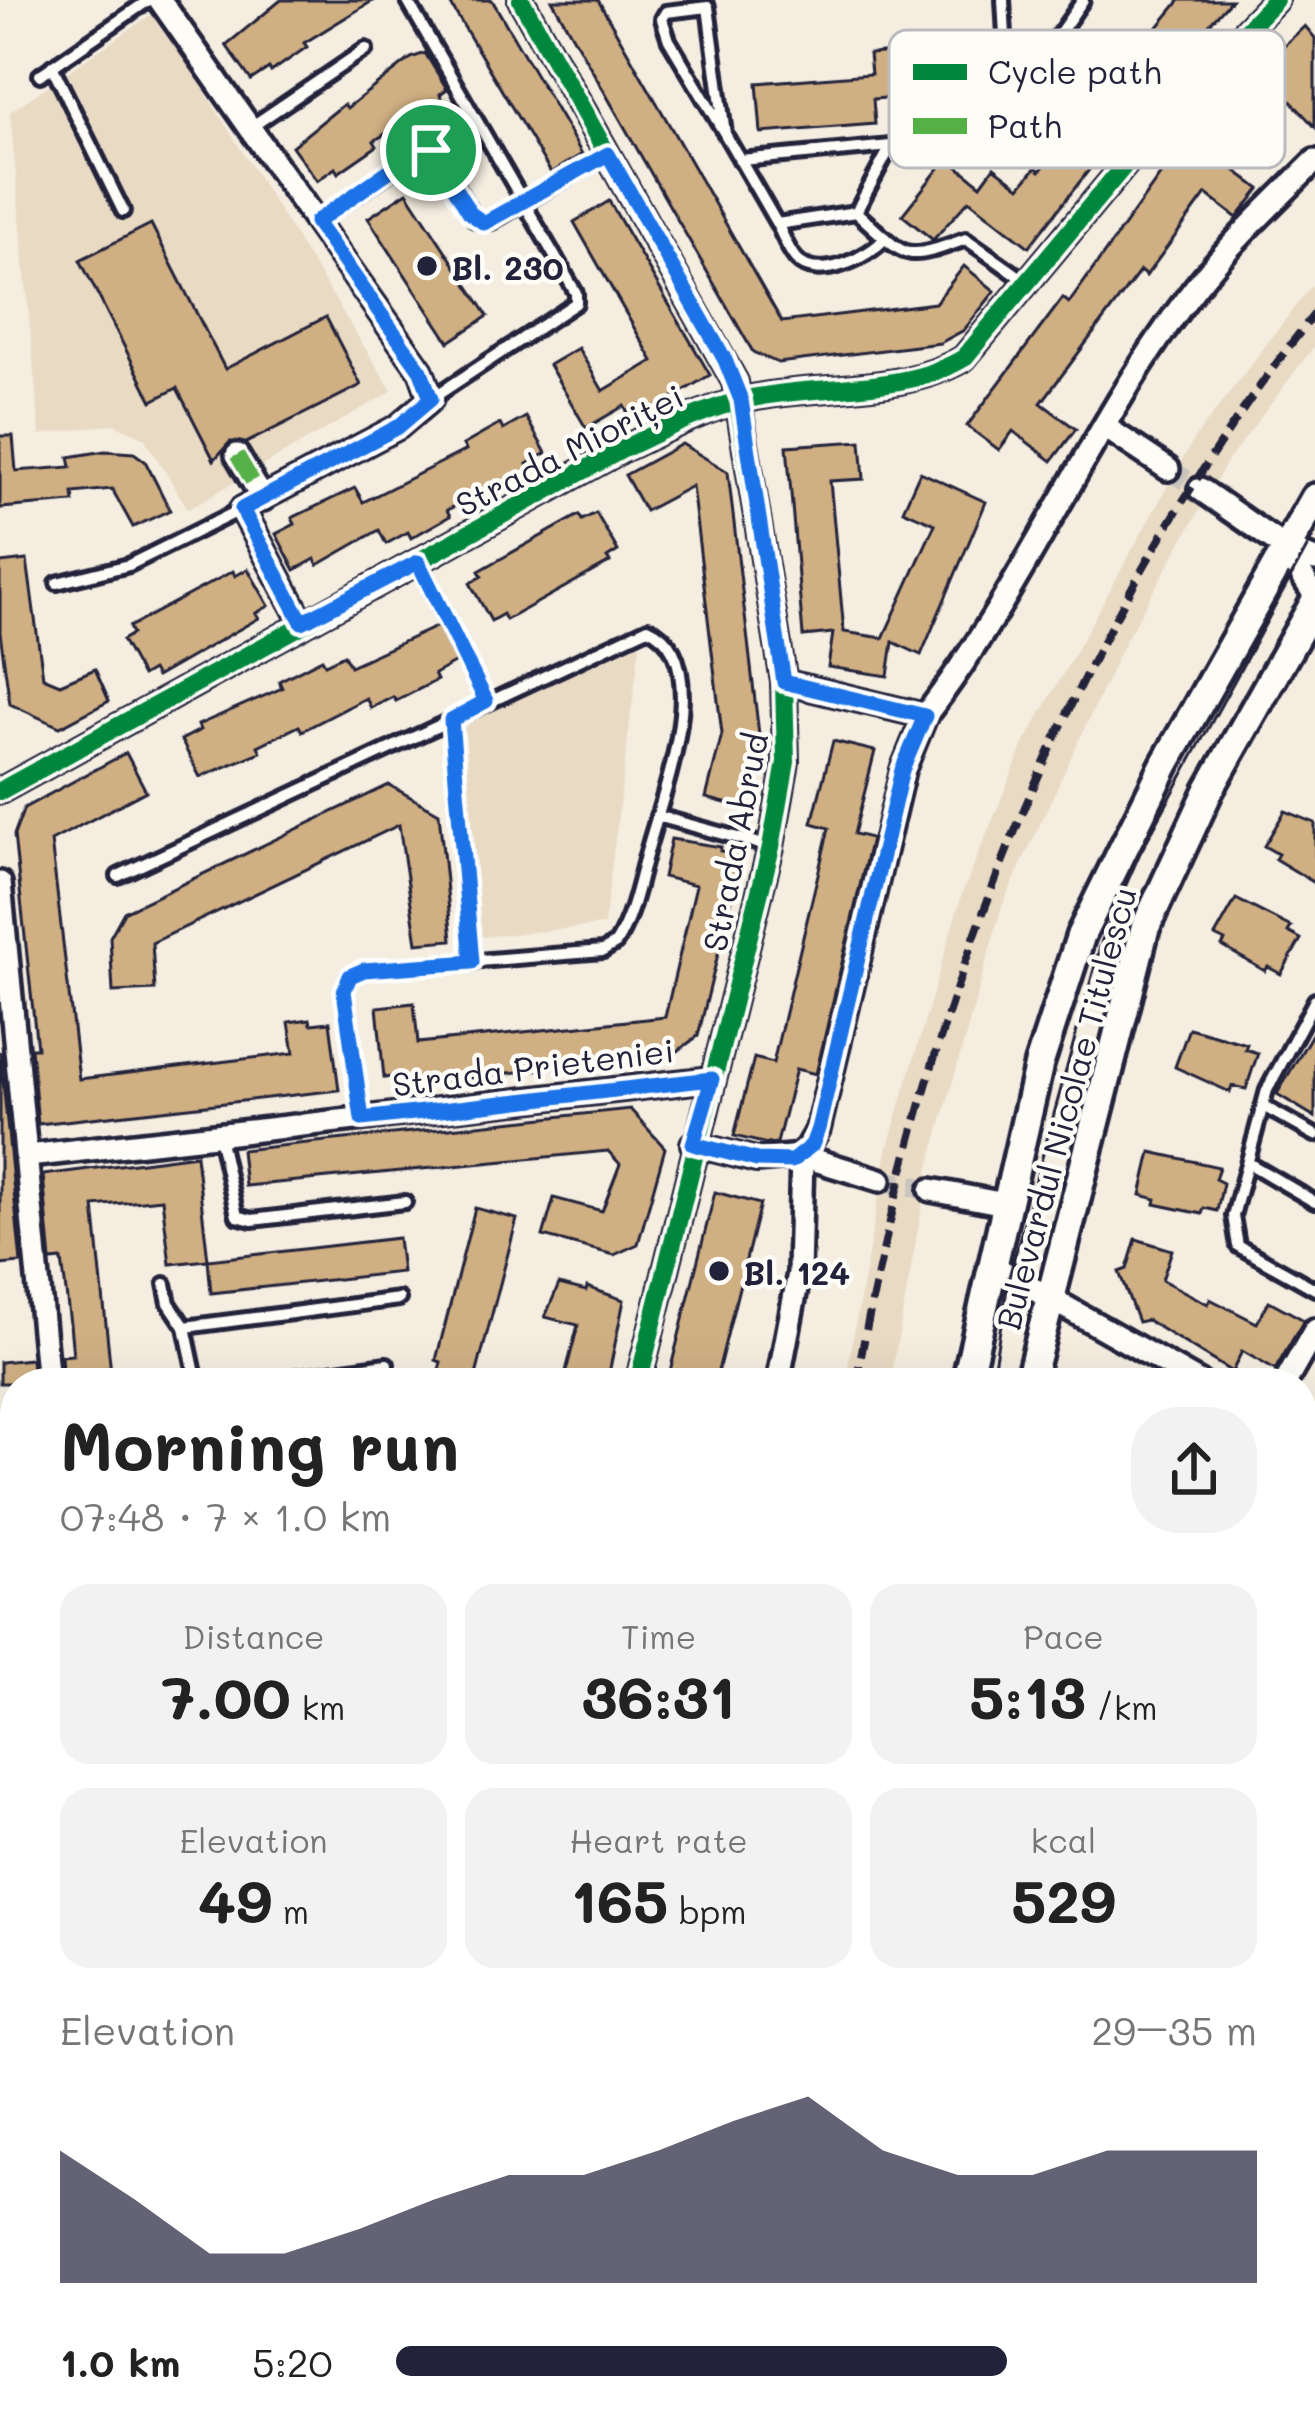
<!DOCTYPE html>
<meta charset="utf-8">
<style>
body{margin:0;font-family:Mali,sans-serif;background:#f2f2f2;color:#222;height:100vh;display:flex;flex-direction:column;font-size:45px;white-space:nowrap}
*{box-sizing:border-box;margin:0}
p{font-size:39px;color:#767676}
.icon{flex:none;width:66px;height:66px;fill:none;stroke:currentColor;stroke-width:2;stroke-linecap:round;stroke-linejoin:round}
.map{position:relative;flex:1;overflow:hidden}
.drawer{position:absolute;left:0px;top:1368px;width:1317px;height:1065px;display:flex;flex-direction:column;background:#fff;border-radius:48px 48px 0 0;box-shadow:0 12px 48px #0002}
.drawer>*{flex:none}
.pin{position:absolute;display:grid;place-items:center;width:102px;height:102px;color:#fff;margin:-51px;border:6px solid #fff;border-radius:50%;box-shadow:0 3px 12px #0007}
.round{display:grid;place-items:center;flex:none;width:126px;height:126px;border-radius:48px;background:#f2f2f2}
.summary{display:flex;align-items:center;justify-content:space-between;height:204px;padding:0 60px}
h1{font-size:66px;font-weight:700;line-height:90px}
.stats{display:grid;grid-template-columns:repeat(3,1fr);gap:18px;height:204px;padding:12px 60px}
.stats div{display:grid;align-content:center;border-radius:30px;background:#f2f2f2;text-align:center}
.stats b{font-size:60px;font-weight:700}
.stats small{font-size:33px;font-weight:400}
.stats p{font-size:33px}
.chart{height:336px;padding:24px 60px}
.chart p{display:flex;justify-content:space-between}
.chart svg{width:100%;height:216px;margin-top:12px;fill:#22223b;opacity:.7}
ul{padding:0 60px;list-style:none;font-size:39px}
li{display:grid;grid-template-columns:192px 144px 1fr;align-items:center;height:90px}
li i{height:30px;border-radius:15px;background:#22223b}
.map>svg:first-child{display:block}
.built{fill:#e9dac4}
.green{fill:#aeecb3;stroke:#688777;stroke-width:3}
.building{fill:#d0af83;stroke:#22223b;stroke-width:3}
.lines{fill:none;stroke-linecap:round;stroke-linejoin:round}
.street-tunnel{stroke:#cac4bf;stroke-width:21;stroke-dasharray:21 10;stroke-linecap:butt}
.lane-casing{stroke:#22223b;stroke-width:20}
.street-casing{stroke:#22223b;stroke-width:30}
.secondary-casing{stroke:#22223b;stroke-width:36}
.primary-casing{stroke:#22223b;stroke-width:39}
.lane{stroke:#fdfcf7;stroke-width:10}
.street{stroke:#fdfcf7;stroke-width:21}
.secondary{stroke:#fdfcf7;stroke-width:27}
.primary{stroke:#fdfcf7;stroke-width:30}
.tram{stroke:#22223b;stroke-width:3}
.rail{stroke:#22223b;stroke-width:8;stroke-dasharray:18 9;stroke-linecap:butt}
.quiet{stroke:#55b146;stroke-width:15;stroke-dasharray:30 15;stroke-linecap:butt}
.cycleway-casing{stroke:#fdfcf7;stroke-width:26}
.cycleway{stroke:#00873e;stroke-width:18}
.route-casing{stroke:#fff;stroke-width:24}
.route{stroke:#1a73e8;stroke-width:15}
.poi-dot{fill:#22223b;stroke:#fdfcf7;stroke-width:4.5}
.labels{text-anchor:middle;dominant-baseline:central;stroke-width:9;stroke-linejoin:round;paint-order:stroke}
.poi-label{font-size:33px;font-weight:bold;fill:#22223b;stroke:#fdfcf7;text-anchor:start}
.street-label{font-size:33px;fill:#22223b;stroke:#fdfcf7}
.key{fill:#fdfcf7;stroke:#bbbbbf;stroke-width:3}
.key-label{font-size:33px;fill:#22223b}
</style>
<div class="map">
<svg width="1315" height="2432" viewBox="0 0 1315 2432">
<rect width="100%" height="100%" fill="#f4ede0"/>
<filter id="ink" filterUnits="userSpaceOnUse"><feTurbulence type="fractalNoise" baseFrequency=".00833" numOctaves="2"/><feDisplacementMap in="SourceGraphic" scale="24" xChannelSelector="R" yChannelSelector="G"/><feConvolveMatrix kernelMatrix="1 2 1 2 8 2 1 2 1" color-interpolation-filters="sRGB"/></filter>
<g filter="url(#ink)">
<g class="built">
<path d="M155,12L392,391L188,509L144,437L114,424L40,435L10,112Z"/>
<path d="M1315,281V345L1227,462L1125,641L1002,906L930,1163L890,1383H845L887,1150L962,894L1024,744L1194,439Z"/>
<path d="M640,644L604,925L481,937L464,721Z"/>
<path d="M1315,1493V1926L1302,1924V1514Z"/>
<path d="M657,2418H720L718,2432H655Z"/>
</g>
<g class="green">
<path d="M1302,2203L1315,2205V2295L1302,2342Z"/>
<path d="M1179,2418H1280L1276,2432H1177Z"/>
</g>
<g class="building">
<path d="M281,0H374L304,43L307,47L271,72L269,68L251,80L226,45Z"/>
<path d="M448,0H492L582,154L551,173Z"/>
<path d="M552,0H598L782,322L935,303L964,266L995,291L964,330L940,343L778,363L753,352Z"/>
<path d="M1180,0H1231L1159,80L1029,247L969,200L933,240L902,215L947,158L981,185L994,167L1020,187L1036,167L1040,171Z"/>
<path d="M1305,26L1315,38V127L1288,98L1269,115L1241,85Z"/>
<path d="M979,45L983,91L873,99L875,124L761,133L757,83L871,74L869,54Z"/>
<path d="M425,53L447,89L440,94L442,98L374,141L377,146L338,173L335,168L317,181L292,146L344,104L347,108L411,58Z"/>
<path d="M1203,115L1234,139L1219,158L1260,189L1237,218L1206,194L1146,276L1140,271L1041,403L1076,429L1052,461L1013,431L999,450L967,426L1063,298L1069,303Z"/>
<path d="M407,192L488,316L449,342L368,218Z"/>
<path d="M609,201L710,375L633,421L624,406L586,428L549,365L578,348L603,391L653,361L574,222Z"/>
<path d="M151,224L225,369L326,317L361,385L246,443L230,442L214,460L177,388L152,401L80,260Z"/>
<path d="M526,417L546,453L527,464L530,470L447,510L450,516L411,538L408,532L386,544L379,530L318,565L315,559L295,570L276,534L295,524L292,518L355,488L363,502L466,450L463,445L500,424L503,430Z"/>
<path d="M0,436H13L16,471L71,467L69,457L105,451L134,453L145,461L170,510L133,527L112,489L73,493L74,502L0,508Z"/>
<path d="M861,441L864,479L830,481L844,632L883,638L935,524L903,510L920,472L986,502L921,655L893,642L888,676L828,667L833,633L803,636L787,446Z"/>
<path d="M682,444L728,472L760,743L744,808L706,798L722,734L692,486L645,511L625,475Z"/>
<path d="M596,513L618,551L607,558L610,562L506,620L503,614L491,621L470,583L482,576L479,571L579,515L582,520Z"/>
<path d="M27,560L43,677L60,684L95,669L109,701L60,727L10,704L0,633V563Z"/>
<path d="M248,569L269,606L256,613L259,618L156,677L152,670L142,676L122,640L132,634L129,627L233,571L235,576Z"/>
<path d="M438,626L456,662L434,674L437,680L396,701L393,697L371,708L366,698L302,731L299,726L258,746L261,752L200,777L181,740L200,730L198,725L282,688L279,681L322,659L325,664L344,655L350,666Z"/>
<path d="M833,741L875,751L854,834L871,838L816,1074L796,1069L777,1143L767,1144L734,1136L754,1058L773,1063L829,828L812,823Z"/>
<path d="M126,753L146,791L51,841L79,1079L294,1053L289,1022L310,1019L311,1024L330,1022L339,1090L38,1124L31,1048H37L14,835L24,808Z"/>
<path d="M389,785L439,813L452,940L417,943L399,825L152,943L155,990L113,992L110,937L124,912Z"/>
<path d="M1285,811L1315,823V883L1275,859L1278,854L1264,846Z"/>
<path d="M671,839L721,847L720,851L742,856L698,1036L675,1053L402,1086L401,1076L384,1078L377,1007L414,1003L418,1043L665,1017L696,885L663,877Z"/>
<path d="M1236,899L1291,927L1288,932L1301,939L1281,974L1268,967L1265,971L1222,946L1225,941L1215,936Z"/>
<path d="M1189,1028L1247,1044L1245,1049L1258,1053L1246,1089L1232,1086L1230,1092L1175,1067Z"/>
<path d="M1315,1029V1117L1277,1094Z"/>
<path d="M0,1051L21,1263L0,1265Z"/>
<path d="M630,1109L665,1148L638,1244L614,1255L543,1236L554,1198L602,1211L620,1164L608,1151L245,1186L241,1150Z"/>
<path d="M1151,1152L1219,1167L1215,1179L1223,1183L1217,1211L1204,1208L1202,1214L1155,1204L1156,1199L1141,1195Z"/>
<path d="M196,1155L208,1260L170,1264L162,1199L94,1206L112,1383H63L61,1356L73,1355L70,1324L62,1260L51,1261L43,1175Z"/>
<path d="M715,1192L760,1204L715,1383H667Z"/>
<path d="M475,1208L517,1219L474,1383H436L441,1362L436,1360Z"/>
<path d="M398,1238L402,1272L211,1293L208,1260Z"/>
<path d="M1136,1239L1172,1250L1162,1280L1208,1304L1210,1299L1257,1323L1269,1301L1304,1320L1275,1370L1242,1351L1232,1372L1147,1320L1138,1322L1119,1272L1127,1269Z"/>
<path d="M559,1284L586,1291L587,1287L624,1300L607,1383H563L578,1325L545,1317Z"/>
<path d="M31,1359L33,1383H0V1362Z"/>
</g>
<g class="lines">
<g class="street-tunnel">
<path d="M1168,469L1200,489"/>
<path d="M880,1180L931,1190"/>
</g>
<g class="lane-casing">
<g id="lane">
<path d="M407,0L524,203L608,154"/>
<path d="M1003,0L1009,106"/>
<path d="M52,66L123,211"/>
<path d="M40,75L149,0"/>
<path d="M251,127L366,49"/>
<path d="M725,134L669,40L662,19L666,12L708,7L725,134L777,224L856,212C908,258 900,263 966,239L1027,282"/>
<path d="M741,160L891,146"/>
<path d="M856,212L891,146L934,126L983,124L1004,113L1083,0"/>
<path d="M316,222L424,150L440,157L475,220L492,222L524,203L576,293V303L431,399"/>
<path d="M777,224C783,235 788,250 796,259C817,283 870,257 885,238"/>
<path d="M417,562L486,701"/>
<path d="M57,583L129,565L242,509"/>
<path d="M657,816L771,847"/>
<path d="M118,876L451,720L473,962"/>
<path d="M1315,1000L1267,1090L1233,1216L1238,1246L1315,1289"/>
<path d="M1263,1106L1315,1135"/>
<path d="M362,1119L344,991L349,976L365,970L603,951L616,943C634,914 639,878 649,845C663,794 716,658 648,628L451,720"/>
<path d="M219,1136L237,1216L252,1220L405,1202"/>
<path d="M1250,1164L1315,1202"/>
<path d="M165,1284L169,1303L185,1327L197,1383"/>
<path d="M185,1327L399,1299"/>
<path d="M252,1383L387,1364"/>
<path d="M1302,1536L1315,1515"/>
<path d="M0,1936L15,1999"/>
<path d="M0,2049L15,2046"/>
<path d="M182,2418L183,2432"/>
<path d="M1047,2432L1049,2418"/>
</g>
</g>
<g class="street-casing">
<g id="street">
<path d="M160,0L421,371L431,399L398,427L242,509L302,622"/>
<path d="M521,0L735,382L784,682L786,762L771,847L638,1383"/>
<path d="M1105,427L1168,469"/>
<path d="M237,455L263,499"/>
<path d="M1200,489L1285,548L1315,560"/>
<path d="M1285,548L1315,596"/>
<path d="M925,716C1028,583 1092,422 1195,288C1231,242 1274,202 1315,161"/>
<path d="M0,791L621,450C660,432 700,410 743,400C813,383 901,396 964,358L1178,101L1275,0"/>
<path d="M0,883L48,1383"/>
<path d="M693,1144L756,1160L802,1156L880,1180"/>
<path d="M28,1156L712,1079"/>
<path d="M931,1190L1005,1204"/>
<path d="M993,1266L1200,1383"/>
<path d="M778,1383L799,1273L802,1156L818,1129L903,770L925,716L784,682"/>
<path d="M1285,1383L1315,1330"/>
<path d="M1302,1440L1315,1447"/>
<path d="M0,1657L15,1655"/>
<path d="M1302,2010L1315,1997"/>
<path d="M1302,2181L1315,2185"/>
<path d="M1302,2384L1315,2386"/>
<path d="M457,2432L460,2418"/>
<path d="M577,2432L579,2418"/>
<path d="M1170,2432L1173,2418"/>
<path d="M1307,2432L1315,2408"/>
</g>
</g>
<g class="secondary-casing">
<g id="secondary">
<path d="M966,1383L1039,1064L1081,935L1165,764L1315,498"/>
<path d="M1029,1383L1145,928L1209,790L1315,602"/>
<path d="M782,2432L785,2418"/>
<path d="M840,2432L842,2418"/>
</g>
</g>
<g class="primary-casing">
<g id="primary">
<path d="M0,2214L15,2372"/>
<path d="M19,2418L21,2432"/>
</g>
</g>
<use href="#lane" class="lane"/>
<use href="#street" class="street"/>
<use href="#secondary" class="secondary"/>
<use href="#primary" class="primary"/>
<g class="tram">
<path d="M991,1383L1009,1277L1102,940L1140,853L1315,533"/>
<path d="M0,2411L2,2432"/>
<path d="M816,2432L819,2418"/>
</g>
<g class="rail">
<path d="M856,1383C927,995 1069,624 1315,313"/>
<path d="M670,2432L672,2418"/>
</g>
<g class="quiet">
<path d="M237,455L263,499"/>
<path d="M1302,2384L1315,2386"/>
<path d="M1170,2432L1173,2418"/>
</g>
<g class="cycleway-casing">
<g id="cycleway">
<path d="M521,0L735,382L784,682L786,762L771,847L638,1383"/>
<path d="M0,791L621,450C660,432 700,410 743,400C813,383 901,396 964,358L1178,101L1275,0"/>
<path d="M0,2214L15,2372"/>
</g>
</g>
<use href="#cycleway" class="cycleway"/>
</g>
</g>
<g class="lines" filter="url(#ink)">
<g class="route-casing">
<path id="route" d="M431,150L470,213L484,223L608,154L725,360L741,400L784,682L925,716L902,770L818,1129L812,1145L792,1161L757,1160L693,1144L712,1079L362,1119L344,991L350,976L364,970L472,962L451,720L486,701L418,562L302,622L242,509L398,427L431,399L421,371L316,222L416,152Z"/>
</g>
<use href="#route" class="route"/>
</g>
<g class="poi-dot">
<circle cx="427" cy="266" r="12"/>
<circle cx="719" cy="1271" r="12"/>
</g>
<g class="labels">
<g class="poi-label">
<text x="451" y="266">Bl. 230</text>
<text x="743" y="1271">Bl. 124</text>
</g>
<g class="street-label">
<text transform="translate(569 449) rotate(-27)">Strada Mioriței</text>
<text transform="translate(734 842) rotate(-79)">Strada Abrud</text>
<text transform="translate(533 1066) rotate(-7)">Strada Prieteniei</text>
<text transform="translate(1065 1108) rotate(-75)">Bulevardul Nicolae Titulescu</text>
</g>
</g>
<rect x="889" y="30" width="396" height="138" rx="18" class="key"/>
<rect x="913" y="64" width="54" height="16" fill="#00873e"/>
<rect x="913" y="118" width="54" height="16" fill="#55b146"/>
<g class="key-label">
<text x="988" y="84">Cycle path</text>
<text x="988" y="138">Path</text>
</g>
</svg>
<div class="pin" style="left:431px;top:150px;background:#1e9e55"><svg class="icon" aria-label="arrive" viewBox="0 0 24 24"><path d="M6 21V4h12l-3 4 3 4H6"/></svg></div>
<section class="drawer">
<div class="summary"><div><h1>Morning run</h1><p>07:48 · 7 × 1.0 km</p></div><a class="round"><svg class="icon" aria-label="share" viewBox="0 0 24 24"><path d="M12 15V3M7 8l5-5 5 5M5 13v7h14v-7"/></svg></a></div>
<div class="stats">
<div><p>Distance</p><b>7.00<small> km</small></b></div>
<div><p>Time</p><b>36:31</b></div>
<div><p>Pace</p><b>5:13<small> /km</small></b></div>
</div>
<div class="stats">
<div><p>Elevation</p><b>49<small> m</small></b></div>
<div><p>Heart rate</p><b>165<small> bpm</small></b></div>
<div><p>kcal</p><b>529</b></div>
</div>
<div class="chart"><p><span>Elevation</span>29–35 m</p>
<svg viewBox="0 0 160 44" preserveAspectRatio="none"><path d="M0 44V17L10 27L20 38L30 38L40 33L50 27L60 22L70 22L80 17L90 11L100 6L110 17L120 22L130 22L140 17L150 17L160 17V44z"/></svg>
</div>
<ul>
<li><b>1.0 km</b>5:20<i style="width:71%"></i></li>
</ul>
</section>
</div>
